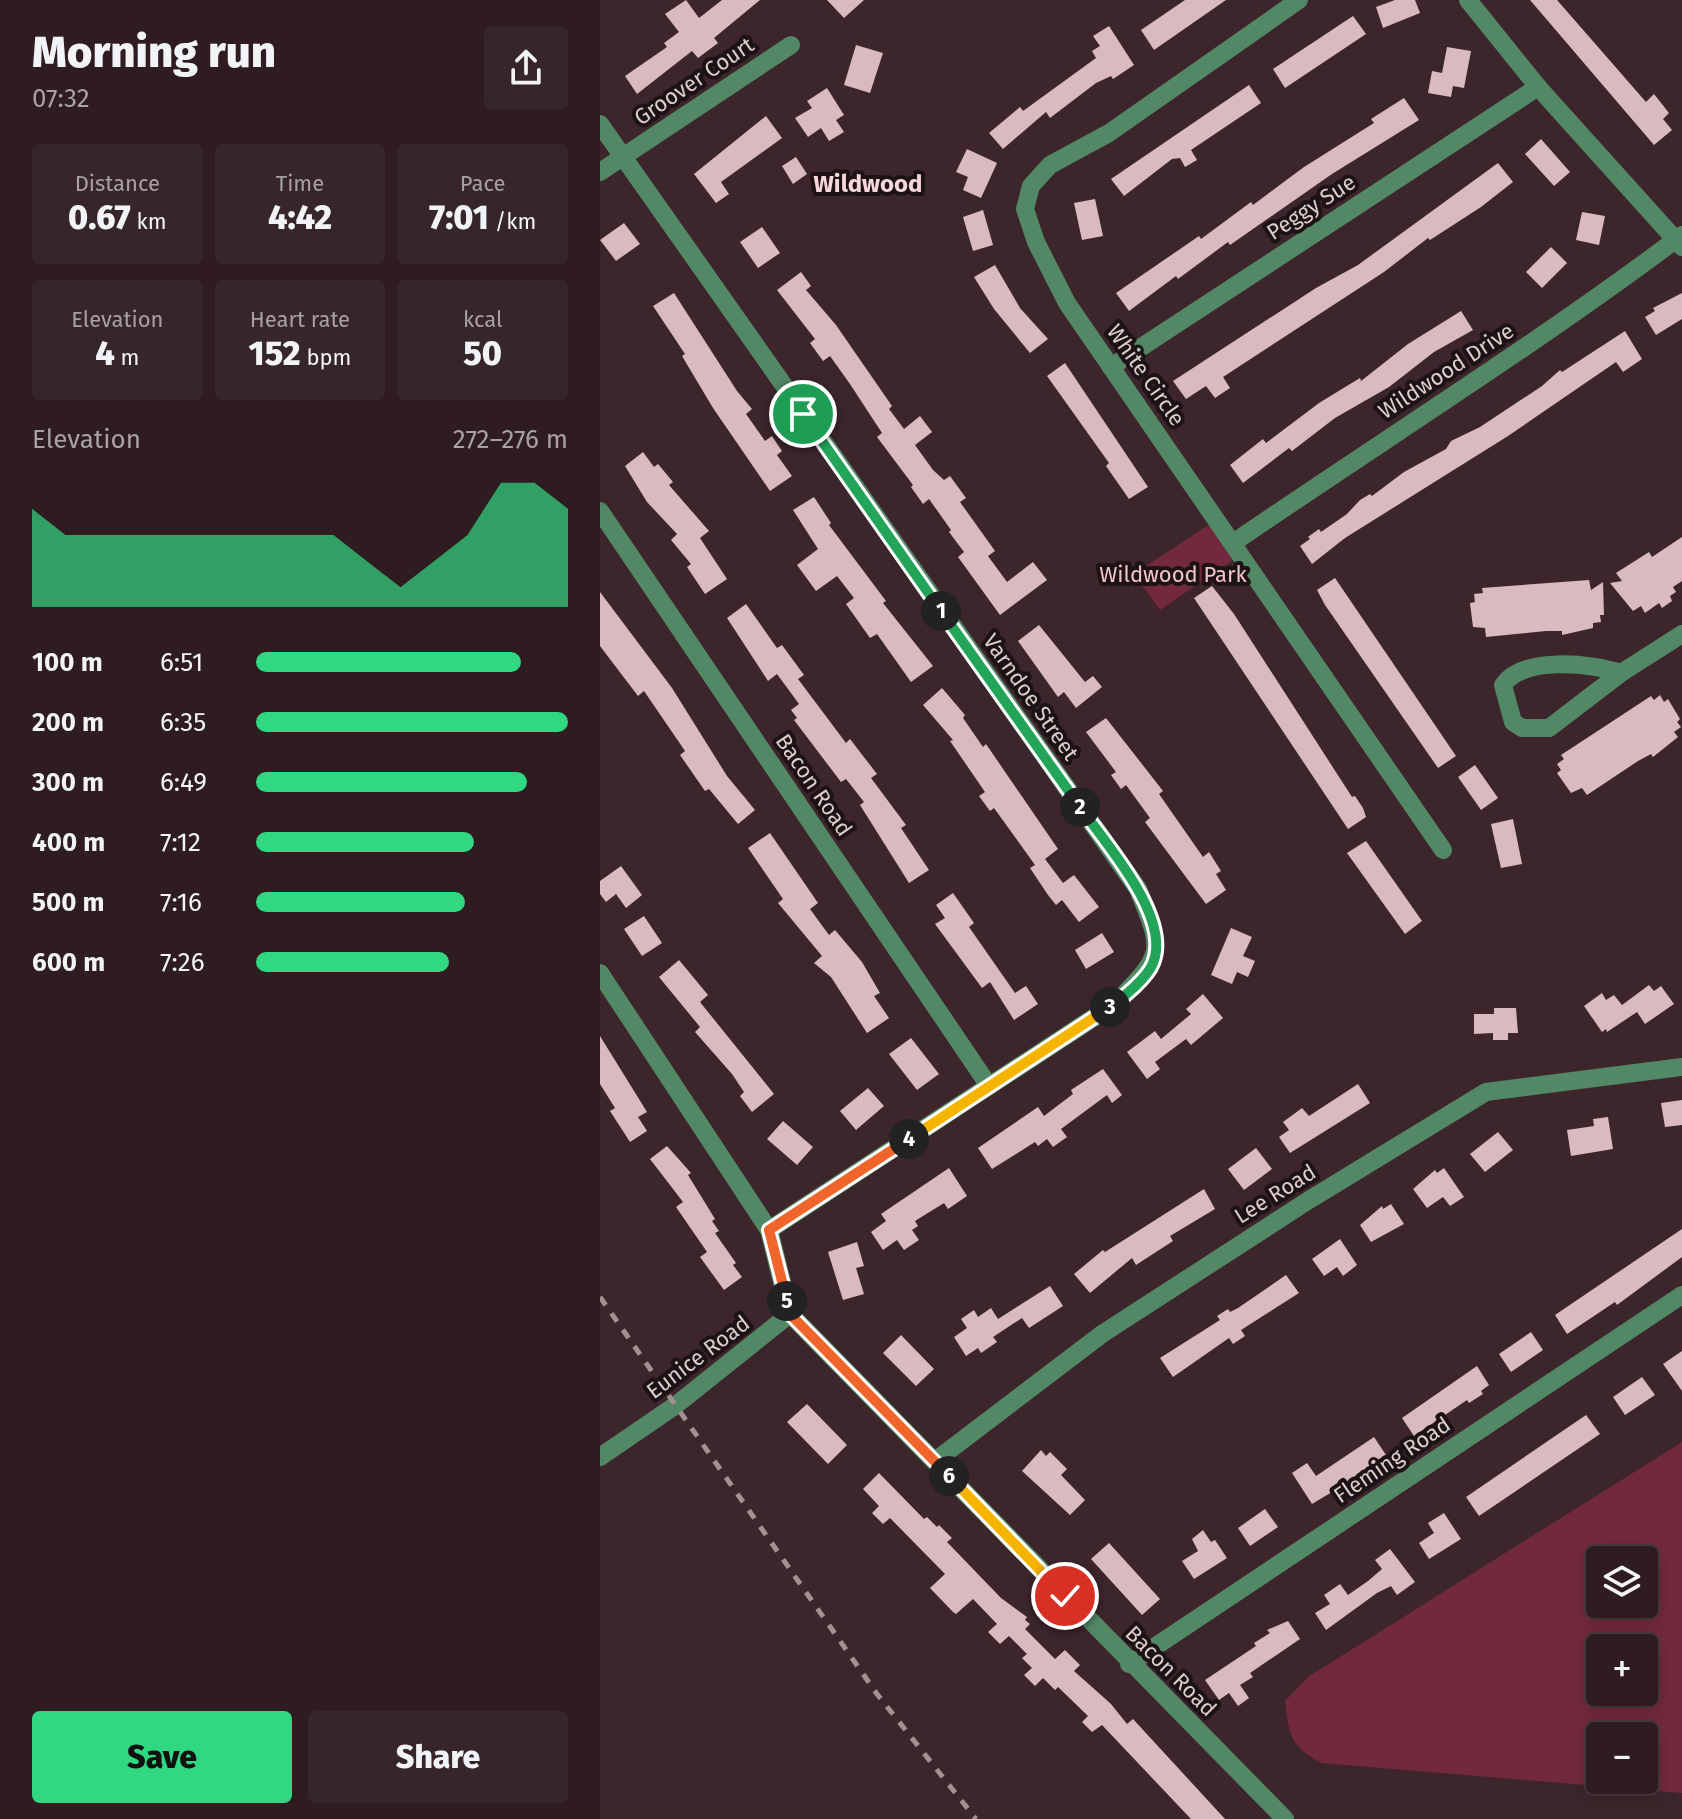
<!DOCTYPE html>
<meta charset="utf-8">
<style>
body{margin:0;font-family:"Fira Sans",sans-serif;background:#362529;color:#f1f3f6;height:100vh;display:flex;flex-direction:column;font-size:30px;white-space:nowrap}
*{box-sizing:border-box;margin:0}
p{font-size:26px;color:#a7a1a5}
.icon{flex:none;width:44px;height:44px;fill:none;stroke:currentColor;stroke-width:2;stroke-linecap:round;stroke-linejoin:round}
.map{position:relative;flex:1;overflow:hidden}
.details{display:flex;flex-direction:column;background:#2e1c20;width:600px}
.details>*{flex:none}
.tools{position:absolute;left:986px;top:1546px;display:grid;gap:16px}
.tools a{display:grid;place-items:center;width:72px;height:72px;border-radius:8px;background:#2e1c20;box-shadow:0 4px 20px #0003,0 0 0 2px #493a3e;font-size:40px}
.pin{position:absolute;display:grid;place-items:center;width:68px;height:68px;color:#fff;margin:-34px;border:4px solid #fff;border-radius:50%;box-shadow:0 2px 8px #0007}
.km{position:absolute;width:40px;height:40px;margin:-20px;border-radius:50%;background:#222;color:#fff;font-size:22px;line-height:40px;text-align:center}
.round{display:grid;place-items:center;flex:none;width:84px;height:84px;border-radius:8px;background:#362529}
.headline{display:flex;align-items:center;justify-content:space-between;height:136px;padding:0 32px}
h1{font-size:44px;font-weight:800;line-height:60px}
.metrics{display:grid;grid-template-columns:repeat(3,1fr);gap:12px;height:136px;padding:8px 32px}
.metrics div{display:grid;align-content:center;border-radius:8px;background:#362529;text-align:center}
.metrics b{font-size:34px;font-weight:800}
.metrics small{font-size:22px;font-weight:400}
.metrics p{font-size:22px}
.chart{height:224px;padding:16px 32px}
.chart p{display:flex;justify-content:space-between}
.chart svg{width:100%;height:144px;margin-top:8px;fill:#31d882;opacity:.7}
.cta{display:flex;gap:16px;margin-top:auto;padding:16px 32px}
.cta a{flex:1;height:92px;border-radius:8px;background:#31d882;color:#111;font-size:32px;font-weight:800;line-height:92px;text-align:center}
.cta a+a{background:#362529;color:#f1f3f6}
ul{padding:0 32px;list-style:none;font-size:26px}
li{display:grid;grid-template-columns:128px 96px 1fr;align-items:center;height:60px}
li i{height:20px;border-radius:10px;background:#31d882}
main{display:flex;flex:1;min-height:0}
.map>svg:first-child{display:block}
.green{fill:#73293d;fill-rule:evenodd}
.building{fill:#d9babf}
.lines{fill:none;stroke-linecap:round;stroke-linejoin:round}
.minor{stroke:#538866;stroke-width:18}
.rail{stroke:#a29093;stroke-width:5;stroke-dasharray:10 10;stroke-linecap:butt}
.split-1-casing{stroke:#fff;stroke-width:16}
.split-2-casing{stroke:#fff;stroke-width:16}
.split-3-casing{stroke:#fff;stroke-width:16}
.split-4-casing{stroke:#fff;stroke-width:16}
.split-5-casing{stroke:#fff;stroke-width:16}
.split-6-casing{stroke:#fff;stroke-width:16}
.split-7-casing{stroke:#fff;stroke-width:16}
.split-1{stroke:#22a559;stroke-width:10}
.split-2{stroke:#22a559;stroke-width:10}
.split-3{stroke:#22a559;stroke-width:10}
.split-4{stroke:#f5b400;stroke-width:10}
.split-5{stroke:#f0652b;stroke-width:10}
.split-6{stroke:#f0652b;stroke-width:10}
.split-7{stroke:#f5b400;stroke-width:10}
.labels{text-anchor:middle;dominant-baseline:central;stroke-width:8;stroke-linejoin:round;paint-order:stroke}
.street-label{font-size:22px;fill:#ddcdcf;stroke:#1d1315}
.park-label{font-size:22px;fill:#f3c3cb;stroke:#1d1315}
.neighbourhood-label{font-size:24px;font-weight:bold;fill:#f6d7dc;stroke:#1d1315}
</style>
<main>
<section class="details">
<div class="headline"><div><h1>Morning run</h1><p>07:32</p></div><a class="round"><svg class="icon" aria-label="share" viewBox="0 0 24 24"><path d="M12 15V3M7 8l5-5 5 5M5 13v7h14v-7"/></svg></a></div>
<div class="metrics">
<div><p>Distance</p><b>0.67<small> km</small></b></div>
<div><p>Time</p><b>4:42</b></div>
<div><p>Pace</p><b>7:01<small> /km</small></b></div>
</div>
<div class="metrics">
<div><p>Elevation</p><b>4<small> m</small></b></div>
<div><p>Heart rate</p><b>152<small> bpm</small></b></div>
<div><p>kcal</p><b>50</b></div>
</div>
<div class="chart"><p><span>Elevation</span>272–276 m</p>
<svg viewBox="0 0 160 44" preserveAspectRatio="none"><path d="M0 44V14L10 22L20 22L30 22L40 22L50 22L60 22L70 22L80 22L90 22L100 30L110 38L120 30L130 22L140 6L150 6L160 14V44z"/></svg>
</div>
<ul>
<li><b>100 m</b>6:51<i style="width:85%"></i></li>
<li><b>200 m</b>6:35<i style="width:100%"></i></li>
<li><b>300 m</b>6:49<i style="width:87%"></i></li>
<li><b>400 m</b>7:12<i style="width:70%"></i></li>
<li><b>500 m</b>7:16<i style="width:67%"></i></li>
<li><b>600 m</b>7:26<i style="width:62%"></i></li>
</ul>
<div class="cta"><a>Save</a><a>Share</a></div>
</section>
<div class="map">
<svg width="1082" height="1819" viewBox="0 0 1082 1819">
<rect width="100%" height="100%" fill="#3d262b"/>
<g class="green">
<path d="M610,524L633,560L560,610L534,574Z"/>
<path d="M1082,1442V1793L722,1763C690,1746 689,1735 685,1701L708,1677ZM1044,1560V1604H1000V1560ZM1044,1648V1692H1000V1648ZM1044,1736V1780H1000V1736Z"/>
</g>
<g class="building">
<path d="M86,0L99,18L122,0H160L114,38L118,43L98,58L92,51L37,94L25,76L67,47L64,43L79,32L65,14Z"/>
<path d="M227,0H264L244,18Z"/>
<path d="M585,0H626L554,50L541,30Z"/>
<path d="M795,0H815L820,13L783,28L776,7Z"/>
<path d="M930,0H957L1046,102L1054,94L1069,113L1063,119L1072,130L1054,145Z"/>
<path d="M753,16L766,34L685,88L673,69Z"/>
<path d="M509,26L534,65L513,79L511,76L496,83L450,118L446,112L403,149L389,133L420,107L423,111L496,58L492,51L500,46L493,36Z"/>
<path d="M256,45L283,53L270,93L244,85Z"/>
<path d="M847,47L871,51L864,88L853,86L851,97L828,93L832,71L842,73Z"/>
<path d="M649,85L661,103L591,150L597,160L585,167L580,158L572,159L524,196L511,179Z"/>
<path d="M227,88L244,115L236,120L244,132L229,141L221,128L208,137L195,118L212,108L207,101Z"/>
<path d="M804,98L819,120L732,174L630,245L628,242L578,279L576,276L529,311L516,293L599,236L601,239L651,202L653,205L704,167L774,123L771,119Z"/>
<path d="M166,116L182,138L121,182L129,194L116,203L94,174Z"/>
<path d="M941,139L970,172L954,186L925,154Z"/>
<path d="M367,149L397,163L381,198L363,190L368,177L356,172Z"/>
<path d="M196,157L207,174L193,184L182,166Z"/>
<path d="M898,163L913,182L881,207L830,240L828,238L784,272L623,377L630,388L615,398L606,386L586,399L573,381L716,288L758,265Z"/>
<path d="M495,199L503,236L482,240L474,203Z"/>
<path d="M383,210L393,245L373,251L363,217Z"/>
<path d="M982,212L1005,216L999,245L976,240Z"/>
<path d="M24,223L40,244L16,261L0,240Z"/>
<path d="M162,227L180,253L158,268L140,242Z"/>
<path d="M951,247L967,263L942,288L926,272Z"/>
<path d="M395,265L420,308L448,339L430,353L394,309L374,277Z"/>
<path d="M201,272L211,286L206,290L236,325L292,406L289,409L304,429L320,416L332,432L315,445L333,470L344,480L350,476L366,498L360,502L395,551L388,556L407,582L433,562L447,580L400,615L358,557L364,552L349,532L351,530L329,499L323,504L311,487L313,485L277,437L282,433L250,384L230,356L223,361L210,343L215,339L177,290Z"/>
<path d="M74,293L137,391L152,409L146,414L165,441L172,436L182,451L177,455L192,476L170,491L113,408L82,356L85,354L53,306Z"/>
<path d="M1082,293V319L1056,335L1045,317L1055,311L1053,308Z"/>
<path d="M861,311L873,330L834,352L789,387L735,418L692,451L689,448L643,483L630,465L663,439L666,443L719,403L760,378L761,381L808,344Z"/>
<path d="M1025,331L1042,359L1023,372L1016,362L908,436L745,538L712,564L700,546L710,539L708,537L719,529L721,532L747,514L760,500L770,494L772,496L804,472L846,449L851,441L880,427L942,386L960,370L962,372Z"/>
<path d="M465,363L548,487L529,499L506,466L509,463L447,376Z"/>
<path d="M43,452L54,467L58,464L73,482L69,485L109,531L100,538L127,579L105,594L87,567L91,564L71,540L77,534L47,502L25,466Z"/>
<path d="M214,497L231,523L229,525L286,601L283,603L333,666L311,682L277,634L270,638L246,604L254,598L237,576L216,591L197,565L218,549L193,510Z"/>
<path d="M1082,537V581L1073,587L1076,592L1070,596L1072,601L1062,608L1059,603L1045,613L1041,606L1033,611L1010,583L1022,581L1016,573L1049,552L1052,557Z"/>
<path d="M735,578L856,756L838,768L725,605L717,590Z"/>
<path d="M989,580L991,590L1003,582L1004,615H1000L1001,622L993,623V628L962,635V631H946L886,637L885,628L873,627L870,603L875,602L874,594L883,593L882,588Z"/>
<path d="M612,586L634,614L752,797L755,796L763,808L766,817L748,829L594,598Z"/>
<path d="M0,592L72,688L127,776L155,810L138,824L109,789L105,791L80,755L85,751L44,691L38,696L0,646Z"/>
<path d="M146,604L177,648L182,645L204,675L198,679L246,743L250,739L277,774L271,778L306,825L301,828L329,870L309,883L260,805L264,802L246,779L241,782L194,720L197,718L191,710L199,704L177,674L168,681L127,618Z"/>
<path d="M439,625L485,682L493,676L502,687L476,708L464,692L458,697L418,641Z"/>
<path d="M342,688L365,715L363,718L383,747L386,744L458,849L445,859L463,883L474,875L499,907L479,922L462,900L456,905L448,895L430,868L435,865L394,808L390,811L379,796L385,792L350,741L353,740L323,705Z"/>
<path d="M1060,695L1064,702L1068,699L1080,719L1077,722L1081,727L1074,732L1078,737L1053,757L1051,754L1038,761L987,795L982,788L971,793L957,773L961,770L957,764L964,759L961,755L1051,696L1054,700Z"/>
<path d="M506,718L563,791L559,794L603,857L609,852L621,871L616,874L626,890L606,904L545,822L550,818L526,785L521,789L511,775L516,772L486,732Z"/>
<path d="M875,765L898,798L881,810L858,777Z"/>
<path d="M913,819L922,864L901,868L891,824Z"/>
<path d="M170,833L218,903L210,909L229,935L235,930L262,962L280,993L274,996L289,1018L267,1033L231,977L214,963L222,956L178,903L183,899L148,848Z"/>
<path d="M766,841L822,921L805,934L747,853Z"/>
<path d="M21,866L42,895L26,908L16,894L6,902L0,894V881Z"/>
<path d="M353,893L374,923L369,927L415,993L426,986L438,1004L414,1020L390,982L382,988L335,924L345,918L336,905Z"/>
<path d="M44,916L62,943L42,956L24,929Z"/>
<path d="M631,928L652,937L643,956L655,961L648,977L637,972L632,984L611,975Z"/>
<path d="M502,933L514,952L486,969L475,950Z"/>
<path d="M79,960L108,995L100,1002L174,1094L152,1112L140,1096L144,1092L132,1074L95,1032L100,1027L59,977Z"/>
<path d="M1049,985L1054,991L1061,986L1074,1004L1045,1024L1037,1012L1007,1032L1006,1029L1002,1032L984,1006L1002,993L1006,1000L1014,995L1022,1005Z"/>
<path d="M603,994L623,1018L591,1045L586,1039L555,1062L560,1069L547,1079L527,1052L555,1031L561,1039L591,1014L586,1009Z"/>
<path d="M894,1008H916L918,1033H908V1040H893V1033L874,1034V1014H894Z"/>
<path d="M0,1036L47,1112L38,1117L47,1131L30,1142L10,1111L15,1108L0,1084Z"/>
<path d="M311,1038L339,1074L317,1090L289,1054Z"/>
<path d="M503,1069L522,1095L512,1103L507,1095L461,1129L467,1137L453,1147L447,1139L438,1146L435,1142L392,1169L378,1148L438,1107L444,1116L473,1094L471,1090Z"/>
<path d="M758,1084L770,1103L690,1153L679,1137L689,1130L683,1122L702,1108L709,1116Z"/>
<path d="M268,1088L284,1106L256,1130L240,1111Z"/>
<path d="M1082,1100V1125L1065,1127L1061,1103Z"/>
<path d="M1008,1117L1013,1149L971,1156L967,1130L994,1126L993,1119Z"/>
<path d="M183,1121L213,1147L197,1165L167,1139Z"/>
<path d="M898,1132L913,1150L885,1172L870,1154Z"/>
<path d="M67,1146L91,1173L88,1175L115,1219L112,1221L119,1231L115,1233L136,1263L133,1265L142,1277L124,1290L100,1257L107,1252L76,1207L83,1202L50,1159Z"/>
<path d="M656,1148L672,1169L644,1190L628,1169Z"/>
<path d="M349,1168L367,1196L348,1209L344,1203L315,1221L318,1226L312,1230L319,1240L304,1250L297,1240L283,1250L271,1232L286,1221L281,1214Z"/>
<path d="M844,1168L864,1197L850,1206L843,1197L827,1208L813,1189L835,1170L837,1173Z"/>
<path d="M604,1189L615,1209L570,1236L573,1241L536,1265L532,1258L490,1293L474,1274L503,1250L505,1252Z"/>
<path d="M791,1204L804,1224L771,1242L760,1225L782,1206L783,1209Z"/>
<path d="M1082,1229V1257L1017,1305L1015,1302L967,1334L955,1315Z"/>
<path d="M740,1239L757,1265L743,1276L737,1267L724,1276L712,1259Z"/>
<path d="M257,1242L264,1266L256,1268L264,1294L243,1300L228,1252Z"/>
<path d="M686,1275L699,1293L641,1330L645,1336L633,1344L629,1338L573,1377L560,1358L620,1320L617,1316L628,1309L630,1312L638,1308Z"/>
<path d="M450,1286L463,1306L429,1328L422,1318L393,1337L397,1342L381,1353L378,1348L366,1356L354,1337L367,1328L361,1319L374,1310L378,1317L391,1308L398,1319Z"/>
<path d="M931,1332L943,1350L911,1372L899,1354Z"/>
<path d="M301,1335L334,1369L316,1386L283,1353Z"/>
<path d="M1082,1351V1391L1063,1364Z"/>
<path d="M877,1366L889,1385L881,1391L883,1394L869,1403L867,1400L814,1436L802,1418Z"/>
<path d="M1042,1377L1055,1395L1025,1415L1013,1397Z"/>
<path d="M207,1404L247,1445L228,1464L187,1422Z"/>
<path d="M986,1415L1000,1434L879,1516L866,1497Z"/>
<path d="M774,1437L786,1455L775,1466L712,1504L692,1473L707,1463L716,1476Z"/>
<path d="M441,1450L446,1456L450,1452L467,1469L461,1475L485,1500L470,1515L422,1471Z"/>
<path d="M279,1473L324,1519L327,1517L337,1527L339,1525L352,1538L347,1542L401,1598L427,1617L425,1620L430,1624L425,1629L455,1659L465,1650L480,1665L474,1671L511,1704L527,1724L533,1719L625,1819H591L502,1725L492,1732L482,1722L488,1716L458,1687L455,1690L443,1678L435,1686L424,1675L432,1668L422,1658L427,1654L409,1636L400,1644L388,1632L397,1624L373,1599L356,1614L353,1612L330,1588L345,1574L290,1518L283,1524L272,1513L279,1506L263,1489Z"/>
<path d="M665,1509L678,1527L650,1546L638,1528Z"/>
<path d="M844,1513L861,1539L829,1559L819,1543L834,1533L828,1523Z"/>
<path d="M603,1530L611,1542L615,1540L627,1558L594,1579L582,1561L598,1551L592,1539Z"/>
<path d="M509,1543L560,1599L542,1615L491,1559Z"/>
<path d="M790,1549L815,1582L797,1595L791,1586L777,1593L726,1630L715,1613L730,1604L724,1595L740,1584L748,1595L768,1581L782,1569L775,1560Z"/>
<path d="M688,1621L700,1639L650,1673L653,1677L640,1685L649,1698L638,1706L629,1693L619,1700L605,1680L656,1646L654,1643L670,1633L667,1630Z"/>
</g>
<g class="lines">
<g class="minor">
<path d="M699,0L509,133L450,165L431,186L425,209L436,242L467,303L843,850"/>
<path d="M868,0L938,87L1082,247"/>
<path d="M0,124L538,889C564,953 564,953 516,1003L169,1230"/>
<path d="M0,172L191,45"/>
<path d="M511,367L938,87"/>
<path d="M0,511L389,1086"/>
<path d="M633,543C783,440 937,344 1082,235"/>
<path d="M1021,673C991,663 923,656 903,685L913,722L922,728H949L1021,673L1082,634"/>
<path d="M0,973L169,1230L190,1314"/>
<path d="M190,1314L685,1819"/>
<path d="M0,1457L76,1405L190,1314"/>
<path d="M335,1461L502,1334L709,1200L886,1092L1082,1067"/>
<path d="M529,1664L1082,1295"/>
</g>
<path class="rail" d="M0,1297L277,1694L376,1819"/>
</g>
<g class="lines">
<g class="split-1-casing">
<path id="split-1" d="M203,414L341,611"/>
</g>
<g class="split-2-casing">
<path id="split-2" d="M341,611L480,807"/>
</g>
<g class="split-3-casing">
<path id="split-3" d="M480,807C505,843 572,917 553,963C548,977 523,998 510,1007"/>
</g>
<g class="split-4-casing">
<path id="split-4" d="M309,1139L510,1007"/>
</g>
<g class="split-5-casing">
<path id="split-5" d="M187,1301L169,1230L309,1139"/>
</g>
<g class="split-6-casing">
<path id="split-6" d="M187,1301L190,1314L349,1476"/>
</g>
<g class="split-7-casing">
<path id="split-7" d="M349,1476L465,1596"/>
</g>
<use href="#split-1" class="split-1"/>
<use href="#split-2" class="split-2"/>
<use href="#split-3" class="split-3"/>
<use href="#split-4" class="split-4"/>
<use href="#split-5" class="split-5"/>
<use href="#split-6" class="split-6"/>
<use href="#split-7" class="split-7"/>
</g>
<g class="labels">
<g class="street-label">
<text transform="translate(94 81) rotate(-34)">Groover Court</text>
<text transform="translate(711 207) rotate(-33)">Peggy Sue</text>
<text transform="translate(846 371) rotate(-33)">Wildwood Drive</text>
<text transform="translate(546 375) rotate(55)">White Circle</text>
<text transform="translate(431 697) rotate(55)">Varndoe Street</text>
<text transform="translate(214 785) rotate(56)">Bacon Road</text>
<text transform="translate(675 1194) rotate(-32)">Lee Road</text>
<text transform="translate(98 1357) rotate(-37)">Eunice Road</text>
<text transform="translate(792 1460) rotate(-34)">Fleming Road</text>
<text transform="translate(571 1671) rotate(45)">Bacon Road</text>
</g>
<g class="park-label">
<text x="573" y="574">Wildwood Park</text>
</g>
<g class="neighbourhood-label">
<text x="268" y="184">Wildwood</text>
</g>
</g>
</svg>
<div class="tools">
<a><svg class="icon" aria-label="layers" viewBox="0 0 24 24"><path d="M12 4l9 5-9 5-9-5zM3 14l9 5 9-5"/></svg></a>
<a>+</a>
<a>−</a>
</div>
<div class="pin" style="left:203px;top:414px;background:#1e9e55"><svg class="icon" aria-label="arrive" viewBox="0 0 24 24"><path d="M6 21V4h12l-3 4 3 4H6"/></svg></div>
<div class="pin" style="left:465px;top:1596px;background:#d93025"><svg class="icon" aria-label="check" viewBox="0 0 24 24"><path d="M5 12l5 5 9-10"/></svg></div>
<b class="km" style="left:341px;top:611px">1</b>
<b class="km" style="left:480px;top:807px">2</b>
<b class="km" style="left:510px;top:1007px">3</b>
<b class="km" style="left:309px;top:1139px">4</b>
<b class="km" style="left:187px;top:1301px">5</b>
<b class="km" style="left:349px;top:1476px">6</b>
</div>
</main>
